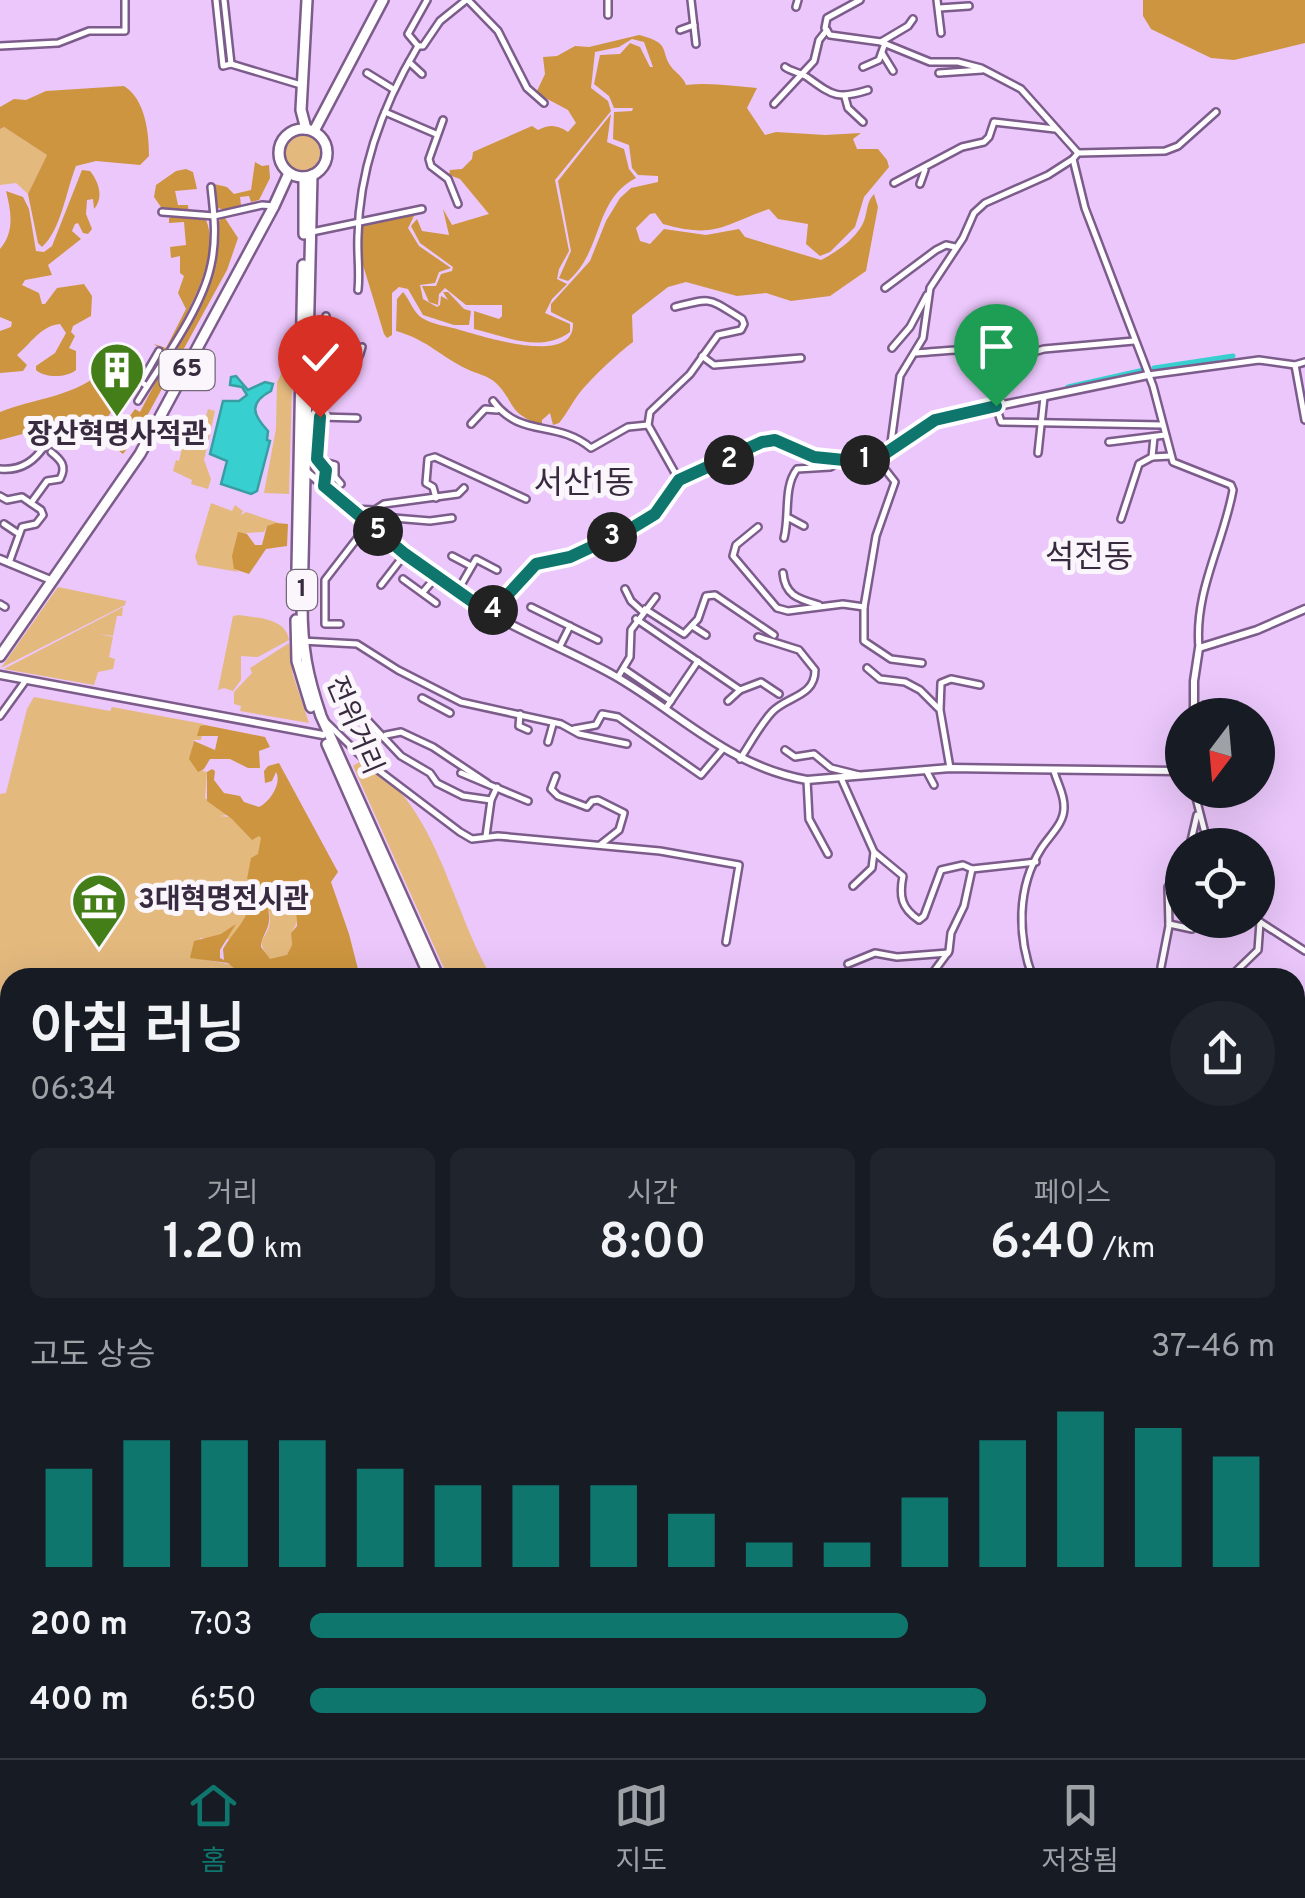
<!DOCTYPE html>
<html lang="ko">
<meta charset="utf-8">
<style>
body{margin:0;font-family:Overpass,"Noto Sans KR",sans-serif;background:#20242c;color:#f1f3f6;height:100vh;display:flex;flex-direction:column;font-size:38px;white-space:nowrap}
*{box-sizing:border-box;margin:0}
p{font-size:32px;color:#9ea1a6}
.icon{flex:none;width:55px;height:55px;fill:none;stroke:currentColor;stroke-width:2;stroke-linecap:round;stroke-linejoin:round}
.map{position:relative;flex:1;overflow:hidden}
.panel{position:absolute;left:0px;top:968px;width:1305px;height:792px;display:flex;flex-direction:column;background:#171b24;border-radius:30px 30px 0 0;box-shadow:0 10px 40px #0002}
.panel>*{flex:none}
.needle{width:65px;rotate:196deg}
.controls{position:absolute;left:1165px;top:698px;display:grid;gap:20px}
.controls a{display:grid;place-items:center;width:110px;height:110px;border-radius:50%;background:#171b24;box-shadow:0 10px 40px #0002;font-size:50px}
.pin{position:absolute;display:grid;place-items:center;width:85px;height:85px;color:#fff;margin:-102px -42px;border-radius:50% 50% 50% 0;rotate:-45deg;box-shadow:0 0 10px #0007}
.pin .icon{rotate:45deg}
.km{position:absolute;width:50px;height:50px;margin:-25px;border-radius:50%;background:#222;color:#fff;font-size:28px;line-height:50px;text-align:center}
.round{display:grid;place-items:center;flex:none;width:105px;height:105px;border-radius:52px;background:#20242c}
.overview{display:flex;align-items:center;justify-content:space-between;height:170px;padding:0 30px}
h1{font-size:55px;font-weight:600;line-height:75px}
.stats{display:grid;grid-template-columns:repeat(3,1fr);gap:15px;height:170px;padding:10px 30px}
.stats div{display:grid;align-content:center;border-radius:15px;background:#20242c;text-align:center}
.stats b{font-size:50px;font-weight:600}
.stats small{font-size:28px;font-weight:400}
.stats p{font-size:28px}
.chart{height:280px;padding:20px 30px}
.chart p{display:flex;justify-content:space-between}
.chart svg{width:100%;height:180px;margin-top:10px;stroke:#0f766e;stroke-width:6}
ul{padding:0 30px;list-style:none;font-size:32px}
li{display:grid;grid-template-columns:160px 120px 1fr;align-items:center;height:75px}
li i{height:25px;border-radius:12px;background:#0f766e}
.menu{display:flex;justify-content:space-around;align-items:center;height:140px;border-top:2px solid #363941;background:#171b24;font-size:28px;color:#9ea1a6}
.menu a{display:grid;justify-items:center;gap:5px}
.menu .on{color:#0f766e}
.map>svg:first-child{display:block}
.green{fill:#e3b97e}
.forest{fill:#cd953f;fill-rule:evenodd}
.water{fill:#37cfcf;stroke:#389ea4;stroke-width:2.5}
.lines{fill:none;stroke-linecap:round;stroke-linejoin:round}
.canal{stroke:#37cfcf;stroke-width:5}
.minor-casing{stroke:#7c5c8a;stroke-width:10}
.tertiary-casing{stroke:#7c5c8a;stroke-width:11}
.primary-casing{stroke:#7c5c8a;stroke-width:14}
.minor{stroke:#fff;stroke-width:5}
.tertiary{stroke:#fff;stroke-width:6}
.primary{stroke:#fff;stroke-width:9}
.rail-casing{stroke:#947ba0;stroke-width:6}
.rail{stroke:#faf6fb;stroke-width:2.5;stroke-dasharray:8;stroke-linecap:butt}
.route-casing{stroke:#fff;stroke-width:20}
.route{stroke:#0f766e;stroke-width:12}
.labels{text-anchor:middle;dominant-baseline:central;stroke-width:10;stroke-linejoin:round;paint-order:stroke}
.shield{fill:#faf6fb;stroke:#736877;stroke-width:2.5}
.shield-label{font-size:25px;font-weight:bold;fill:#392b3f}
.poi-label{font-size:28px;font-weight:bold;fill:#392b3f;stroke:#faf6fb}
.street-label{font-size:28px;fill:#392b3f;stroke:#faf6fb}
.quarter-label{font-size:32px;fill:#392b3f;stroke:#faf6fb}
</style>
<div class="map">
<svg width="1305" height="1758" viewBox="0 0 1305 1758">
<rect width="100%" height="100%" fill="#ebc7fb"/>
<g class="green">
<path d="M4,127L47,155L28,194L16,183L0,185C0,164 0,149 0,129Z"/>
<circle cx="302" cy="153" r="18"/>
<path d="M293,351L289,494L264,493L276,429L277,382Z"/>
<path d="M208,409L215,411L204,460L211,479L208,489L191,484L192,480L173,471L176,460L179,461L187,427L194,429L195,422L204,424Z"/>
<path d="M211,503L232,511L235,505L243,511L241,515L246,512L279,523L267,526L264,532L246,533L234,569L239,572L198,565L195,557Z"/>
<path d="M58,587L126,601L125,605L1,668Z"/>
<path d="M123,607L122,616H117L113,636L99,634L113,637L109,657L115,659L113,669L98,672L94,685L4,669Z"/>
<path d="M239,615C257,618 286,618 289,640L258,657L241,656V680L233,691L224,688L218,690L233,616Z"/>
<path d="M289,643L293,675L309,723L240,711L241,706L234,704V692L252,673L250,668Z"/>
<path d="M34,697L110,711L112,707L204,724L201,740H194L192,748L203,771L207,772L205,798L227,815L220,816L230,817L263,834L250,922L239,937L220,941L200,938L196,958L233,965L244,977L10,978V1205L0,1203V794L6,793L27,709Z"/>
<path d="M359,762C435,792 452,914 492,977H448L353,766Z"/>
<path d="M271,901L276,904L289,902L296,904C298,916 298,924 291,933L292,945L287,956L270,960C252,936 270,940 270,919C269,901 264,918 271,901Z"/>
</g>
<g class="forest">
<path d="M1143,0H1305V43L1234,60L1211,58L1151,29L1143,16Z"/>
<path d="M639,35C675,44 657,52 675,71C679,75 684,79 686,85C710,82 733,86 757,88L747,108L765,135L776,132L825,135L861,133L853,139L857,149H878L887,160L889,167L864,197L855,227L830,252L820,256L806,244L808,224L778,219L769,209C723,225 716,239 663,224L655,213L650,214L636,228L640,241L650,244L664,229L706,235L739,229L745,237L821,260C837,252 860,236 865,218C868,207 867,202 874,194L878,207L866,271L830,296L791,301L766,293L737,296L686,282L668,287L632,315L633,342C618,353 589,380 578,395C571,404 567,414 559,423L553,425L550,413L542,420V425C507,413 516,403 496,383C487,375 477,374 467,369C441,357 428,340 396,331L397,299L403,292C410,300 413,312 422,318C433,325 448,326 460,330C482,336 575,367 573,323L551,312V304L590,261L606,221L620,198L631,188L658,182V176L638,175L632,168L629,145L613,139L614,112L632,111L633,108H614L609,96L594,84L600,55L620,54L630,43L640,47L650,67H653L644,42L632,39L619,47L595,52L591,88L608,101L611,111L555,180L569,251L559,269L557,279L567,284L552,299L545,313L570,324V332C540,354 505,336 474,329V311L499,319L502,316V305H466L445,288L439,294L438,305L429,302L422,286H436L441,274L452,271L453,267L420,243L411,226L417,219L422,231L449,235L443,209L452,225L489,214L460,179L449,175L450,170L462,169L472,159L473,152L532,126L538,130C550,124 557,125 568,132L576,123L568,110L536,93L545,74L543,57L557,56L575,46L589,47Z"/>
<path d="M124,86C145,99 149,132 149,156L140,165L96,161L76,166C66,191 61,230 42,247L38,243L28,194L47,155L4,127L0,129V107L14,99L26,100L46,91Z"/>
<path d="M611,114L607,142L624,149L629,169L636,178C593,200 604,250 568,281L559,278L571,251L558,181Z"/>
<path d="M255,162L262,166L269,165L270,178L259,200L251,202L249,196L240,197L241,205L225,210L218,208L214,184L227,187L234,194L251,190Z"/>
<path d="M186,169L193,172L197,189L175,191L178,205H188L189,215L163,210L154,197L156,185L176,171Z"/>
<path d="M82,170L90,171C99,182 104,198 94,209L93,199L87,200L86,214L92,229L88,234L83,233L78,223L75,224L72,231L81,239L48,265L52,275L25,280L22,285L39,293L42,304H45L57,288L84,284L92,296L91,316L73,326L71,332L75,336L69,348L76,351V370C66,378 45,378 36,370V366L55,353L66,333L60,324C42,325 30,344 17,355L27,365L23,371L0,373V331L11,327L12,322L0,317V249C15,232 11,211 6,191L23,197L29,209L36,251L44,252L52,246Z"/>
<path d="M223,215L238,238L227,270L136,436L123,454L108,442L103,447L95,440L105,428L116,435L135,409L140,412L210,278L216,257L217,225Z"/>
<path d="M409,215L414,216L408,228L419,246L451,268L439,272L435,283L420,285L423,299L437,307L440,305L441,296L448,300L443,292H448L464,309L471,311L469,325H454L423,315L408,289L399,287L392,293V335L387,338L384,334L363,265L361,229L363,225Z"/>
<path d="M176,216L206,220C222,258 184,319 165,353L154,344L166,348L186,309L178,293L184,276L180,273V256L171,258L170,247L186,245L184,222L169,223V218Z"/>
<path d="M121,344L128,345L136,377L97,432L83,439L64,429L50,435L38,430L0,440V412C32,399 78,396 103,370C110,363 115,352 121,344Z"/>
<path d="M276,523L288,524L287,546L266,549L249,574L234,569L232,556L238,532L247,534L255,545H262L267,526Z"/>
<path d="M205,725L265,737L270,747L259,751L260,768H248L230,759H210L204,769L198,772L189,759L194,741L215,750L218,736H197L200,726Z"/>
<path d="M279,763L338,872L331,882L349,934L360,977H244L228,963L190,958L194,941L221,934L236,924L220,950V958L224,960L223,949C235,929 248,921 252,896L248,895L251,880L247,879L251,858L258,854L261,838L259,836L252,840L232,819L207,801V772L212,769L215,771L214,780L224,793L240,796L244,802L259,807C271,801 282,782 276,772L272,781L265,783L264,771L268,766ZM271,902L296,904L297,926L291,933L292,945L287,955L270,959L261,947C261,937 268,931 269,921C270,912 266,910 271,902Z"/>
<path d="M0,1206L10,1221V1399L0,1391Z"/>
</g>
<path class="water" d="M236,376L248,390L265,382L273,384L271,391C248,403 253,415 268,431L267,440L270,441L257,491L251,494L221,484L227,461L210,454L223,401H239L247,395L242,387L230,385L231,377Z"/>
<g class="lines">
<g class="canal">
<path d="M1154,368L1233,356"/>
<path d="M1068,387L1144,370"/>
</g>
<g class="minor-casing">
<g id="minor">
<path d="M216,0L223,66L231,64L301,85"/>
<path d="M224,0L231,64"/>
<path d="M427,0L408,34L418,46H423L440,21L466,0"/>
<path d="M468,0L498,31L527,88L544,103"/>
<path d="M691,0L696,44"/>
<path d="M860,0L827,18L825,28L830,35L881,42L930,62H958L981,68L1021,89L1078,153"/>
<path d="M937,0L941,33"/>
<path d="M796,7L798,0"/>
<path d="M939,8L969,6"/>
<path d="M608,15V0"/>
<path d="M680,30L694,25"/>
<path d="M881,42L908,26L913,19"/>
<path d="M0,46L58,43L89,31H125V0"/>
<path d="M882,53L893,71"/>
<path d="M409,62L422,74"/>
<path d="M785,67C792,72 799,72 807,77C832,95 837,100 868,90"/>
<path d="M863,67L879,60L885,43"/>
<path d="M367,73L393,89"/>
<path d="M939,73L982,70"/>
<path d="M845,97L848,108L863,122"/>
<path d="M774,104L814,61L819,40L827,30"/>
<path d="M385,112L436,134"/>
<path d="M443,120L429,159L431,166L448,179L458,204"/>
<path d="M894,183L962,147L984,142L989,137L994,122L1055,129"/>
<path d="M920,184L925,170"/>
<path d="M162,212L214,216L262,205L274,206"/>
<path d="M312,232L422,209"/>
<path d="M885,288L936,250L946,245L955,247"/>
<path d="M358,290C360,271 357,255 358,236C359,168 384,103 418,46"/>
<path d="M675,307C713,297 708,298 742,319L744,324L741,330L718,335L690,374L650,412L648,425L679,480"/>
<path d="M892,348L910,327L927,295"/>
<path d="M916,353C945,351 983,344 1009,359L1044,349L1134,341"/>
<path d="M702,356L714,365L801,358"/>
<path d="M1295,365L1305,420"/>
<path d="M343,374L345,332"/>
<path d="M1148,375L1259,360L1295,365L1305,362"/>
<path d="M323,376C345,376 357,369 362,347"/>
<path d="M147,386L141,382L159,351"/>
<path d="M138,401C162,362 202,309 211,265C217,239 214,213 211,187"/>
<path d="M493,401C521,439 556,419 591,448L628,427L648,425"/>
<path d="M996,406L1001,422L1162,425"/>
<path d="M320,417L357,418"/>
<path d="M471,424L485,409L497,410"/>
<path d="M1109,442L1165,435"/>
<path d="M890,450L900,376L923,338L930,288L963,238L974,213L985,203L1048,175L1073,159"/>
<path d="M1038,453L1044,397"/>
<path d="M1152,457L1171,456"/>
<path d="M322,466L328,463L335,465V477L341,484"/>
<path d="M0,469C20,471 35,461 45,445"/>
<path d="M324,486L326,470L317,459L326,316"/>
<path d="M0,496L7,500L22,497L41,510L43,515L36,524L22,527L9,563"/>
<path d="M436,498L433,487L426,483L428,459L435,457L526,499"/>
<path d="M31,503L47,481L60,479C67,466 61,460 51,452"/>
<path d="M350,509L375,510L384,504L458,494L464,488"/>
<path d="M357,515L430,521L452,518"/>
<path d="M789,518L804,526"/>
<path d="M1121,519L1139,464L1152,457L1154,437"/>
<path d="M4,524L19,534"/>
<path d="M758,527L736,545L733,556L777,608L788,611L843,604L864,607L876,536L895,482L877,459"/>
<path d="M784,538C790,516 783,487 797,469L830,467L843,460"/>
<path d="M452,556L471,566"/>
<path d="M783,573C785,596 799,599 819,605"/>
<path d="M403,579L436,603"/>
<path d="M381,585L405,554"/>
<path d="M625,589L631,601L642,611"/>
<path d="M423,592L436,577"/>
<path d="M457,592L476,559L497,570"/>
<path d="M0,604L5,607"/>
<path d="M531,607L598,640"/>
<path d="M864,607V641L891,659L922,663"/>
<path d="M645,609L684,634L698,619L706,596L715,595L774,635"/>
<path d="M636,619L740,690L761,682L779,694"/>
<path d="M340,624H325V580L369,523"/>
<path d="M692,626L706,635"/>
<path d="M302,641L357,644L398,670L461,702L561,724L579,734L627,744"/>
<path d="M559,648L570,626"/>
<path d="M1199,648C1194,591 1223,545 1233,490L1231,485L1173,462L1153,386L1085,208L1073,159L1078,153L1165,151L1178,146L1216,112"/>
<path d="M867,668L880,679L905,682L920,690L938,708"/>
<path d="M624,669L671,701"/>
<path d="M618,677L630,657L631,630L656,597"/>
<path d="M422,698L450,713"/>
<path d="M728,701L740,690"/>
<path d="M353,705L401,756L430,773L437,783L463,796L491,800"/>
<path d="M666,708L698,661"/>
<path d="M520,714L519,726L528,730"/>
<path d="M0,716L26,680"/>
<path d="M326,722L365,760L460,832L472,839L498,836L660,851L739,865L726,942"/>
<path d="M574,729L596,725L602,714L618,717L701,775L722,750"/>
<path d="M386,735L401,732L433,747L487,783"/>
<path d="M548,742L553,724"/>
<path d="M785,750L795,757L814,754L831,768L859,775"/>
<path d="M740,759C750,744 760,725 772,712C787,696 815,697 815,670L799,650L758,637"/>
<path d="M950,768L940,710L941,683L951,679L980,685"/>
<path d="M926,770L934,785"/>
<path d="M461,773L528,801"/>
<path d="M556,776L551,789L558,796L587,807L592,801L598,800L624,813L619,830L600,845"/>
<path d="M841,778L874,852L903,876C899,896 901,908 919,920L924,916L941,870L963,865L972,869L964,906L951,933L949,951L929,978"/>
<path d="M807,780L809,819L828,854"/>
<path d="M1194,790L1208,845"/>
<path d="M486,836L491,800L497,787"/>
<path d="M1190,845L1197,815"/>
<path d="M972,869L1036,862"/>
<path d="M853,886L872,868L874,852"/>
<path d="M1257,920L1305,951"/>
<path d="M1169,924L1192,929"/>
<path d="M848,964L875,953L897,957L948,953"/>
<path d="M1161,967L1169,926L1168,887L1182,866"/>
<path d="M1033,978C1017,936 1017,887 1041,849C1049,836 1064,824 1064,808C1065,795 1057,783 1054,771"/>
<path d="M1229,978L1258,950L1260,922"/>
<path d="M1305,1008L1295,1016L1305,1037"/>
<path d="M1295,1181L1305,1184"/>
<path d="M1295,1338L1305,1343"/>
<path d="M1295,1408L1305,1390"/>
<path d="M1295,1438L1305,1448"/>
<path d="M0,1467V1495"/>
<path d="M0,1690L10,1698"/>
<path d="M459,1750L460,1758"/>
<path d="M96,1758L106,1750"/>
<path d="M407,1758L408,1750"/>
</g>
</g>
<g class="tertiary-casing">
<g id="tertiary">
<path d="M306,471C364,520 421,572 486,611C527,635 573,652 615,676C681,714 728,766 807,780L950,768L1175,771L1182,766"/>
<path d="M0,559L53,581"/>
<path d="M490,614L536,564L570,557L632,528L655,514L679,480L762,442L775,440L814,457L843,460L877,459L935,419L1148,375"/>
<path d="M0,675L323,735"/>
<path d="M1194,715V681L1199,648L1257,630L1305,609"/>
</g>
</g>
<g class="primary-casing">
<g id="primary">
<circle cx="303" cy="153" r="24"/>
<path d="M306,129L301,110L307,0"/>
<path d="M314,131L383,0"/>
<path d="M312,175L302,604C302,648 307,675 321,716L439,978"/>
<path d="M304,234V177"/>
<path d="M297,569L303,265"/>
<path d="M296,620L297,661L311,707"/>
<path d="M0,656L140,454L274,206L289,173"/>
<path d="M327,744L430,978"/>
<path d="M1295,1618L1305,1599"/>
<path d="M482,1750L483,1758"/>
<path d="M1220,1758L1224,1750"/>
</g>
</g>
<use href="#minor" class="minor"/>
<use href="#tertiary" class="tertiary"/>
<use href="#primary" class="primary"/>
<g class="rail-casing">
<g id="rail">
<path d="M1295,1729L1305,1702"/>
<path d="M1276,1758L1280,1750"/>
</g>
</g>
<use href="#rail" class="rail"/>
</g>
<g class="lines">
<g class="route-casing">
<path id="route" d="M320,417L317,459L326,470L324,486L405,554L490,614L536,564L570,557L632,528L655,514L679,480L762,442L775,440L814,457L844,460L877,459L935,420L996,406"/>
</g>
<use href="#route" class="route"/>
</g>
<defs>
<g id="building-pin" transform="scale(2.875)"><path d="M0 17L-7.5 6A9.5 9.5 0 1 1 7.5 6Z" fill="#447e18" stroke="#faf6fb"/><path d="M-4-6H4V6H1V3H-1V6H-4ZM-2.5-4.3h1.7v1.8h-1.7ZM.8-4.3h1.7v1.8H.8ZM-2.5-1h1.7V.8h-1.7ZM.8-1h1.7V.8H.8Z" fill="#fff"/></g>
<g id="museum-pin" transform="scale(2.875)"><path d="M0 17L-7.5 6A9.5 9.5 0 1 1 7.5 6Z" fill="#447e18" stroke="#faf6fb"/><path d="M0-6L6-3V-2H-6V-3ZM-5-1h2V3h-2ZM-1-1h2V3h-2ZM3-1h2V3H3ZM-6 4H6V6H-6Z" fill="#fff"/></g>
</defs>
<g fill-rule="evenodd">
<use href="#building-pin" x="117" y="370"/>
<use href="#museum-pin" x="99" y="901"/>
</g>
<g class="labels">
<g class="shield">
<rect x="159.5" y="350" width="55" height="40" rx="8"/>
<rect x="287" y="570" width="30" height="40" rx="8"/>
</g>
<g class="shield-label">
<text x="187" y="370">65</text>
<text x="302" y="590">1</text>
</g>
<g class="poi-label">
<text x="117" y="436">장산혁명사적관</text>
<text x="138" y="901" text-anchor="start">3대혁명전시관</text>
</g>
<g class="street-label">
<text transform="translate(353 726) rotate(67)">전위거리</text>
</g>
<g class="quarter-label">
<text x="584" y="485">서산1동</text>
<text x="1089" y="559">석전동</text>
</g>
</g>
</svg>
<div class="controls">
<a><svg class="needle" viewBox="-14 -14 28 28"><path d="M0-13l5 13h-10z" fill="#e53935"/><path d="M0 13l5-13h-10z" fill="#9ea1a6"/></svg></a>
<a><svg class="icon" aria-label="locate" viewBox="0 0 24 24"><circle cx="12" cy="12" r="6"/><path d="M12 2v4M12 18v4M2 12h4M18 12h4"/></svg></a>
</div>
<div class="pin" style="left:996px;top:406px;background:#1e9e55"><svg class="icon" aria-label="arrive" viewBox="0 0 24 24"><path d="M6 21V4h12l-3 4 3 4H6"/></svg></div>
<div class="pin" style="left:320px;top:417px;background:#d93025"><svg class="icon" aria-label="check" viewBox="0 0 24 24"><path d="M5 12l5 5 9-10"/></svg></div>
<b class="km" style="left:865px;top:460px">1</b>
<b class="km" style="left:729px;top:460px">2</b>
<b class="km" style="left:612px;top:537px">3</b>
<b class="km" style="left:493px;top:610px">4</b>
<b class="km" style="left:378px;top:531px">5</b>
<section class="panel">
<div class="overview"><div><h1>아침 러닝</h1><p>06:34</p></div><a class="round"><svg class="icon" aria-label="share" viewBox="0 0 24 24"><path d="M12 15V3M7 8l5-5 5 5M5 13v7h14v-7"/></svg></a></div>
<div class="stats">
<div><p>거리</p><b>1.20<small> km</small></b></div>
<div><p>시간</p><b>8:00</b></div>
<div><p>페이스</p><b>6:40<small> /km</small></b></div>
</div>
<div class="chart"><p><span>고도 상승</span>37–46 m</p>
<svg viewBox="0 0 160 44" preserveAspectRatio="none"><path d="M5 44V20M15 44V13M25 44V13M35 44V13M45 44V20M55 44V24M65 44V24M75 44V24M85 44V31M95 44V38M105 44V38M115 44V27M125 44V13M135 44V6M145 44V10M155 44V17"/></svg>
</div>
<ul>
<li><b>200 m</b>7:03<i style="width:62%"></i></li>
<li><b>400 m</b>6:50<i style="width:70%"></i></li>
</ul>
</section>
</div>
<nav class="menu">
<a class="on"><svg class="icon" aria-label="home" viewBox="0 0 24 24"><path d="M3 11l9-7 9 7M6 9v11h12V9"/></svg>홈</a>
<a><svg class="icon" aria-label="map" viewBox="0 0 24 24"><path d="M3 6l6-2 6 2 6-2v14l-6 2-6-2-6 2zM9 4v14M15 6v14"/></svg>지도</a>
<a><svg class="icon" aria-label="saved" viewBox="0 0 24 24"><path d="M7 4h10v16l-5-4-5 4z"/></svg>저장됨</a>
</nav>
